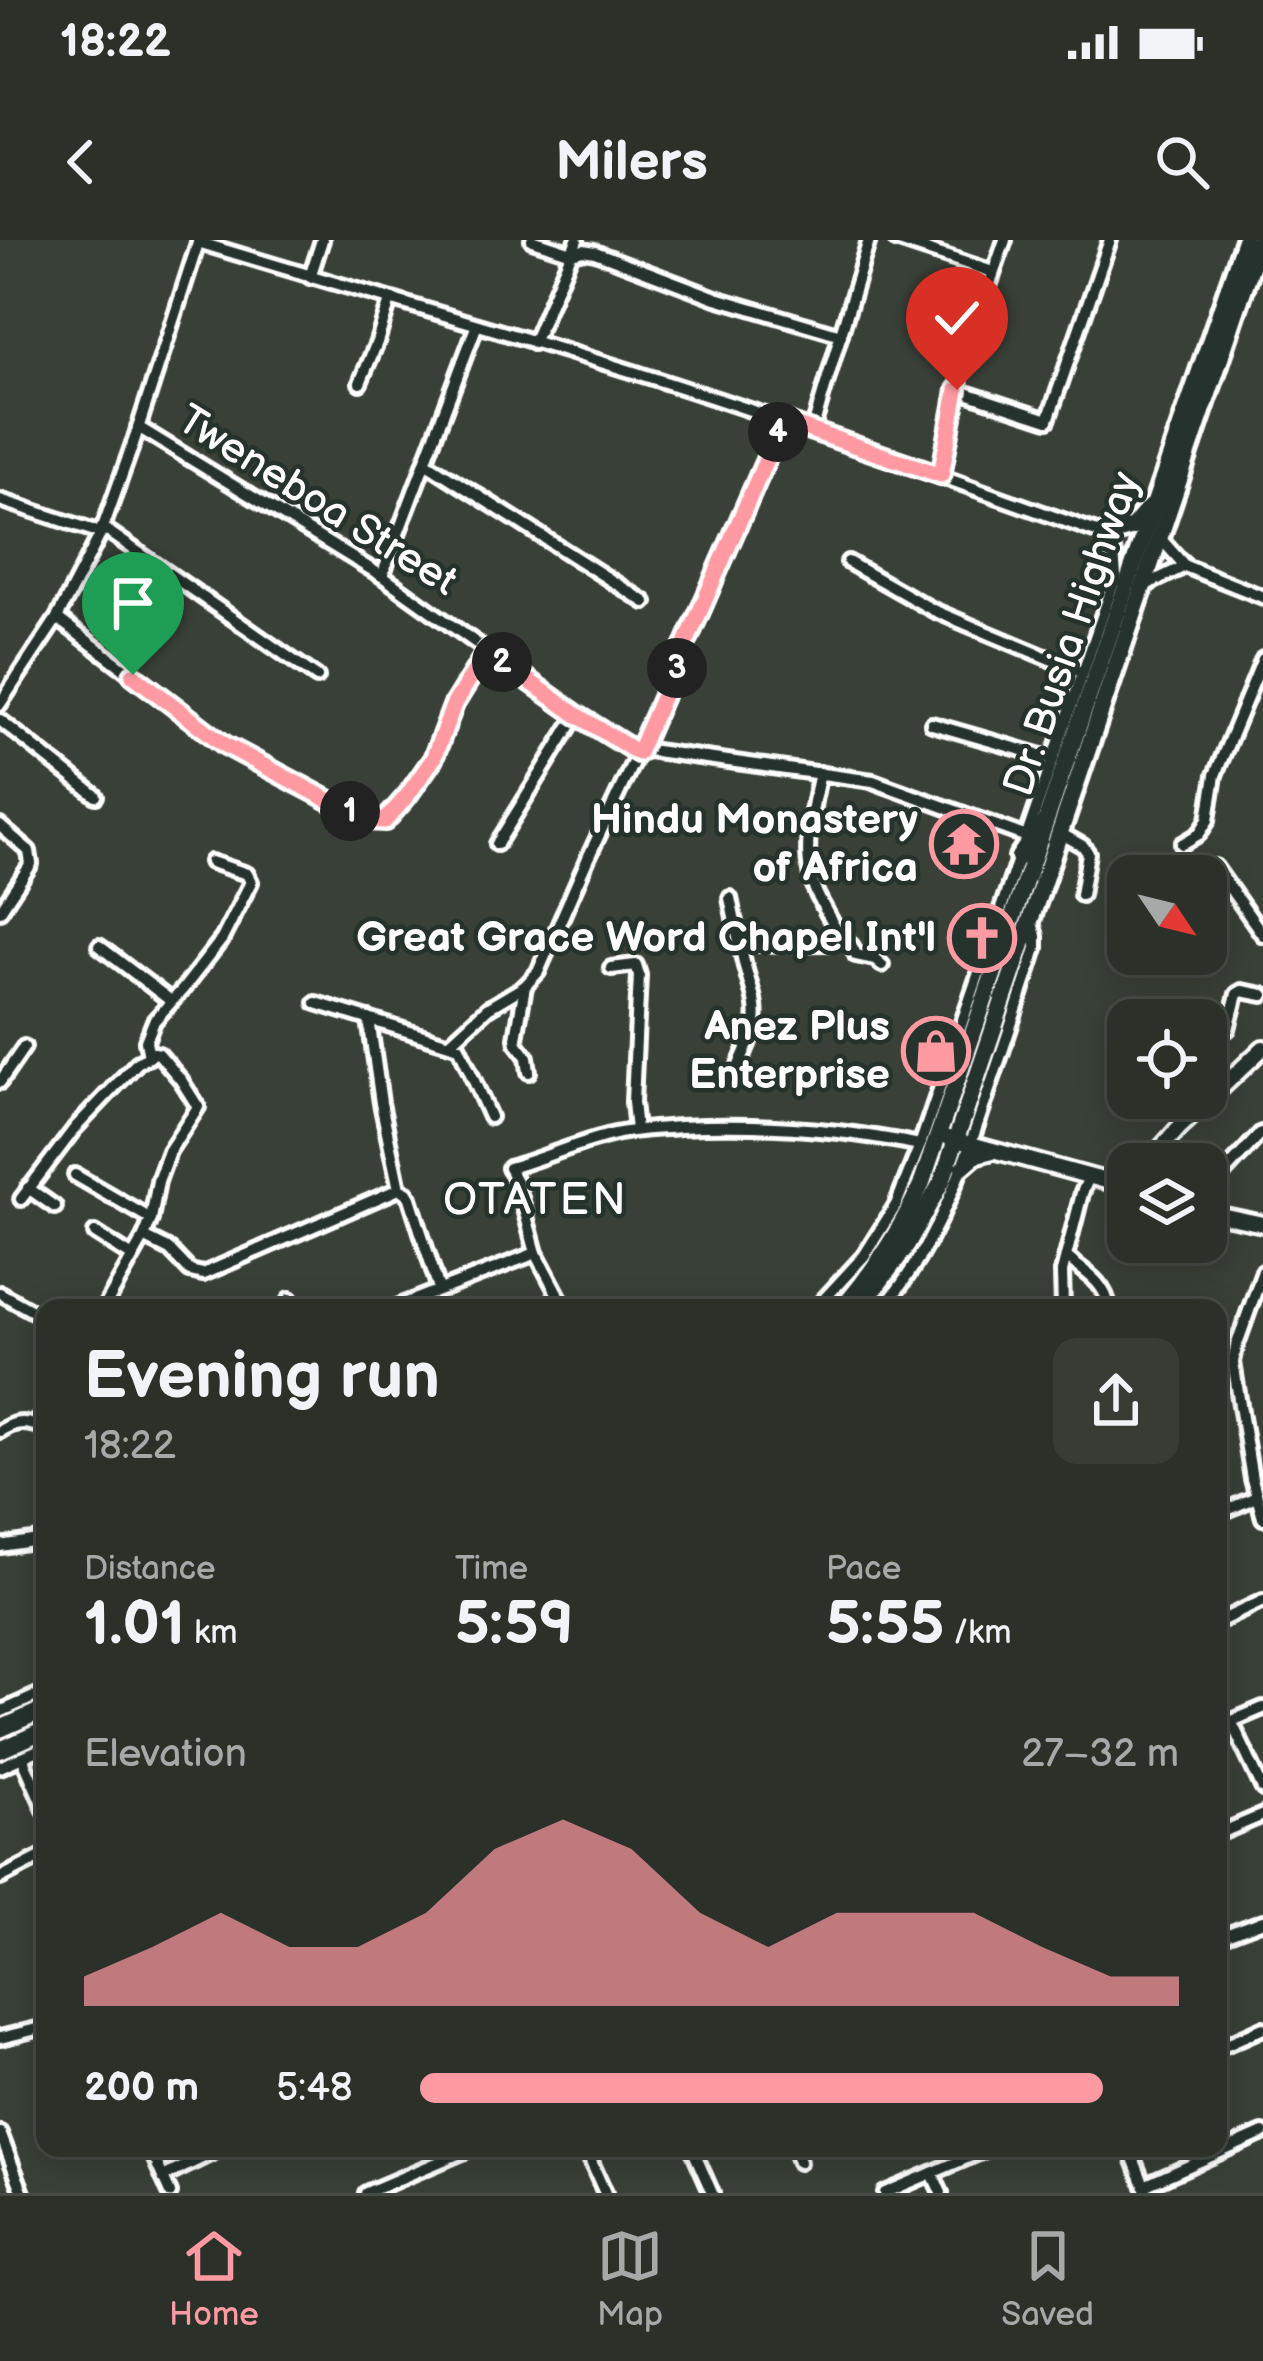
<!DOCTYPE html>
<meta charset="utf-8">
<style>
body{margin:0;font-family:"Balsamiq Sans",sans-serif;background:#373c35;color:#f1f3f6;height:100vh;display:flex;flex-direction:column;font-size:45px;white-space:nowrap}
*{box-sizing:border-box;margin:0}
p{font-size:39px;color:#a6a9a8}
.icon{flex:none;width:66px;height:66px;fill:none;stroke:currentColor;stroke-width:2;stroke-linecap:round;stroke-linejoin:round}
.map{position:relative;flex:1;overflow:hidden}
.sheet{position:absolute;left:36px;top:1059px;width:1191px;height:858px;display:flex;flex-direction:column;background:#2b3029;border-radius:24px;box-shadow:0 6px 30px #0003,0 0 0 3px #474b46}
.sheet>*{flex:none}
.needle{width:78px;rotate:125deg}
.buttons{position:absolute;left:1107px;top:615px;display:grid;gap:24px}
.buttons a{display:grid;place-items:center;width:120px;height:120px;border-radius:24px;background:#2b3029;box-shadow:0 6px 30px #0003,0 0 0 3px #474b46;font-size:60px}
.pin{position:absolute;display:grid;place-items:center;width:102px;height:102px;color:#fff;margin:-123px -51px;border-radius:50% 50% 50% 0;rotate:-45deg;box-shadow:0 0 12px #0007}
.pin .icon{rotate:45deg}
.km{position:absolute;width:60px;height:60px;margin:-30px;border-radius:50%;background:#222;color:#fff;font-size:33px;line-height:60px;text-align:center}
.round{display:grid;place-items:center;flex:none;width:126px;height:126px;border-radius:24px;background:#373c35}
.summary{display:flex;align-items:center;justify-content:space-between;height:204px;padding:0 48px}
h1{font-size:66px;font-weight:800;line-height:90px}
.figures{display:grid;grid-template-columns:repeat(3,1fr);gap:18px;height:204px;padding:12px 48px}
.figures div{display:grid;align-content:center}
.figures b{font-size:60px;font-weight:800}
.figures small{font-size:33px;font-weight:400}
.figures p{font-size:33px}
.chart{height:336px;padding:24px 48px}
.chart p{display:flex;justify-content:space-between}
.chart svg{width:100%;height:216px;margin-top:12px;fill:#ff9aa2;opacity:.7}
ul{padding:0 48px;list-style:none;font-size:39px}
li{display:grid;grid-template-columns:192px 144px 1fr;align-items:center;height:90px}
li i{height:30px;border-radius:15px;background:#ff9aa2}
.status{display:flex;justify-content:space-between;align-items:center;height:84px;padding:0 60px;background:#2b3029;direction:ltr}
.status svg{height:33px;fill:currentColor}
header{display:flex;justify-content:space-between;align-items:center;height:156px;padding:0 48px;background:#2b3029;font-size:54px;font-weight:800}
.tabs{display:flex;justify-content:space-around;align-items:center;height:168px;border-top:3px solid #474b46;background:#2b3029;font-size:33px;color:#a6a9a8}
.tabs a{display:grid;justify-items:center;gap:6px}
.tabs .on{color:#ff9aa2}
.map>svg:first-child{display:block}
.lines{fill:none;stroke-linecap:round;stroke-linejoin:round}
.minor-casing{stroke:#fff;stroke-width:20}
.major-casing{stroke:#fff;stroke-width:22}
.highway-casing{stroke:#fff;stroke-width:26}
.minor{stroke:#26332d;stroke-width:10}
.major{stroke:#26332d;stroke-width:14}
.highway{stroke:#26332d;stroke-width:16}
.route-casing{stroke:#fff;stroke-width:24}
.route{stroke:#ff9aa2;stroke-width:15}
.labels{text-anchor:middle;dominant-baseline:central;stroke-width:9;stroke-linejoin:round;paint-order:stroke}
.street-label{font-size:42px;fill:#fff;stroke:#26332d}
.poi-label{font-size:42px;font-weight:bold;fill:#fff;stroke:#26332d;text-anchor:end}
.neighbourhood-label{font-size:45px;letter-spacing:3px;fill:#fff;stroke:#26332d}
</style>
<div class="status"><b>18:22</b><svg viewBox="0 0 49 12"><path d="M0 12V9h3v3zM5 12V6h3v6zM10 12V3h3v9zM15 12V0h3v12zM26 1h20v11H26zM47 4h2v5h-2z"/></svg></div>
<header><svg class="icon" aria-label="back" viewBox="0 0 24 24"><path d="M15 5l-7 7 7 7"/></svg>Milers<svg class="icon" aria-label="search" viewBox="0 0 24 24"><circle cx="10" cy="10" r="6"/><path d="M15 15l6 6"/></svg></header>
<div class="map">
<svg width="1263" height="1953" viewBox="0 0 1263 1953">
<rect width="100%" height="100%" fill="#394037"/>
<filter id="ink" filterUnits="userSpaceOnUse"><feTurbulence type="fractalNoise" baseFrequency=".00833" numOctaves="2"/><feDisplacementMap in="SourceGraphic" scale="24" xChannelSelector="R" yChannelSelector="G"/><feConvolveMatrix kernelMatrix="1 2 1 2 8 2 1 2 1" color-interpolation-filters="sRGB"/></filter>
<g filter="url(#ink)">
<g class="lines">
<g class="minor-casing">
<g id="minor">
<path d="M532,0L572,13L583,10L595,12L716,58L841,95"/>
<path d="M896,0L993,32"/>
<path d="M198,2C347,48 498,89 646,136C801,185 953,241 1105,295L1114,313L1116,336L1026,598"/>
<path d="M310,37L322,0"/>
<path d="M533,103L577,0"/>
<path d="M360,143L377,102L390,60"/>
<path d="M957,150L1048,180L1110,0"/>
<path d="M138,187L382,336L577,475L638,513"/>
<path d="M812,191L869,0"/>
<path d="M425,222L645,362"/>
<path d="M942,235L964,118L1005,0"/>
<path d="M0,260L101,293"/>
<path d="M102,287L317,437"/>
<path d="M1161,299L1185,326L1263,357"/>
<path d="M848,322L933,370L1081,432"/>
<path d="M382,336L476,87"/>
<path d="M1146,345L1185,326"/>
<path d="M57,378L225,505L366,579L385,581L407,555L433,519L455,464L487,411"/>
<path d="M0,464L57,378L101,293L135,198L199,0"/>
<path d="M0,480L96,556"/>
<path d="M932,484L1053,519"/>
<path d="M641,509L873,541L1027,597"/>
<path d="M820,533C811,574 798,623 821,662C824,667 837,692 839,694C847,703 852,702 856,715L875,719L882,725"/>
<path d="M0,586L29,611L31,624L0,671"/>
<path d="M1060,593L1083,606L1088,613L1081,655"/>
<path d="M497,604L577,475"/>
<path d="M1182,604L1199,594L1208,580L1215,535L1263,419"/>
<path d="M1215,627L1263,695"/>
<path d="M730,658L740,707"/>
<path d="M99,706L171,761"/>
<path d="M611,728L636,725L639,735L633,862L636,890"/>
<path d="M316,763L459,807L490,877"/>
<path d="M369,779L381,863L399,949L407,953L410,958L439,1049"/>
<path d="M1228,789L1237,754L1242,751L1263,755"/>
<path d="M451,802L488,768L525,746"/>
<path d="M149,817L146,801L154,781L183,749L222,699L251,642L247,634L211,622"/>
<path d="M529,832L527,817L517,804L516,798L525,746L538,732L588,618L667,450L783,181"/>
<path d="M734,840C739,820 751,803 755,783C759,756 742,730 741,704L828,703L846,698"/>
<path d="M0,842L24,807"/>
<path d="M75,935L151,979"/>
<path d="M28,948L55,967"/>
<path d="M21,959L75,888L138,822L149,817"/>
<path d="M1206,961L1222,935L1261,893"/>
<path d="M95,993L131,1016"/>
<path d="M144,997L170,1010L190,1031L203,1034L399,949"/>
<path d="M1066,1017C1085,1032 1106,1043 1109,1068"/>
<path d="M1263,1031L1236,1107L1233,1122L1252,1239L1263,1278"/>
<path d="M0,1053L45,1078"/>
<path d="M104,1068L144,997L151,979L158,941L169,911L198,867L181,840L159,814L154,813L149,817"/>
<path d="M289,1068L290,1059"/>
<path d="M394,1068L536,1013"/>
<path d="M565,1068L536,1013L517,943L509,928C545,918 579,902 615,894C636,889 658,889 680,887C761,883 841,889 920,905"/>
<path d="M816,1068L864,1016L896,965L920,905L1019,616"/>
<path d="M883,1068C938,1004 966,920 992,841C1007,797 1022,753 1036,708V696L1031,680"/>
<path d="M1063,1068L1062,1032L1082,953L1089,937"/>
<path d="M0,1191C13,1183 21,1181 35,1185L45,1169"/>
<path d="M1218,1274L1256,1257"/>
<path d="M0,1306L45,1299"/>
<path d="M1218,1382L1263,1361"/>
<path d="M0,1472L45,1452"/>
<path d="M1231,1481L1263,1549"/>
<path d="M1218,1487L1263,1468"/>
<path d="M22,1517L45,1570"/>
<path d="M0,1527L45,1507"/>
<path d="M1218,1594L1263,1575"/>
<path d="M0,1638L45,1615"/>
<path d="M1218,1698L1263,1681"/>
<path d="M0,1798L45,1787"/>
<path d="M1218,1808L1263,1788"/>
<path d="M0,1893L23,1953"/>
<path d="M150,1908L170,1953"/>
<path d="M585,1908L605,1953"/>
<path d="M692,1908L712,1953"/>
<path d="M794,1908L799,1922"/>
<path d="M1129,1908L1147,1953"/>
<path d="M932,1933L941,1953"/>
<path d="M163,1937L222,1908"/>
<path d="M1144,1946L1263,1893"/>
<path d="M366,1953L472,1908"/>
<path d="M885,1953L990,1908"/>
</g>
</g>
<g class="major-casing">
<g id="major">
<path d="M949,898L1128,947"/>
<path d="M1147,924L1178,889L1263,808"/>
<path d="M962,928L977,915L993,911"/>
<path d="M1206,972L1263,984"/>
</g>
</g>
<g class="highway-casing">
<g id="highway">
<path d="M1105,295L1133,287L1149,268"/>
<path d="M1019,617L1041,585"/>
<path d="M843,1068C875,1030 901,990 921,945L1245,0"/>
<path d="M860,1068L905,1008L942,941L1260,0"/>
<path d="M0,1489L45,1469"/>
<path d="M0,1510L45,1490"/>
</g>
</g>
<use href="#minor" class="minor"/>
<use href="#major" class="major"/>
<use href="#highway" class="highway"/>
</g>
</g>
<g class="lines" filter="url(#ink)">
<g class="route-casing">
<path id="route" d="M133,435L225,505L366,580L385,581L407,556L433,519L454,464L487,411L577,475L638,513L783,181L941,235L957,150"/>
</g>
<use href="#route" class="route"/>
</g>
<defs>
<g id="temple-ring" transform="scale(3.45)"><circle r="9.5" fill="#26332d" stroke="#ff9aa2" stroke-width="1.5"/><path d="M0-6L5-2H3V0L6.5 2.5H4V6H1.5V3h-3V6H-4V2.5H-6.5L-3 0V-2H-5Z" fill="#ff9aa2"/></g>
<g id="church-ring" transform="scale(3.45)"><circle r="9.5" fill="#26332d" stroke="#ff9aa2" stroke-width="1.5"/><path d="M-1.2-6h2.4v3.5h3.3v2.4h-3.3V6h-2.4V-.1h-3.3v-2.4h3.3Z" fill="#ff9aa2"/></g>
<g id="shop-ring" transform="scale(3.45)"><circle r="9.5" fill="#26332d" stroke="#ff9aa2" stroke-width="1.5"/><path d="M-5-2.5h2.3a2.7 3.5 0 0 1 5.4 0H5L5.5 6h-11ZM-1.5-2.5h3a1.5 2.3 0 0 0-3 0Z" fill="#ff9aa2"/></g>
</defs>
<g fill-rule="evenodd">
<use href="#temple-ring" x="964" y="604"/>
<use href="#church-ring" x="982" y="698"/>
<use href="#shop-ring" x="936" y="811"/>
</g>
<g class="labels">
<g class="street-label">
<text transform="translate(317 261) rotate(32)">Tweneboa Street</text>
<text transform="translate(1073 394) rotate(-71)">Dr. Busia Highway</text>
</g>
<g class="poi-label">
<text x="918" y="580">Hindu Monastery<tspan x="918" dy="48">of Africa</tspan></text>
<text x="936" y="698">Great Grace Word Chapel Int'l</text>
<text x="890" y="787">Anez Plus<tspan x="890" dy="48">Enterprise</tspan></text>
</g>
<g class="neighbourhood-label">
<text x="536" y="960">OTATEN</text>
</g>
</g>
</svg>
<div class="buttons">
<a><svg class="needle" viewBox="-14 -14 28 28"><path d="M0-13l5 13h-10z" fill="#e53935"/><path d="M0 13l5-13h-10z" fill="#a6a9a8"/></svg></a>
<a><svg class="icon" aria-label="locate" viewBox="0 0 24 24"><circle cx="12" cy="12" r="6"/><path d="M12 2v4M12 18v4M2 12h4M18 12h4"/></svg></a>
<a><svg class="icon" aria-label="layers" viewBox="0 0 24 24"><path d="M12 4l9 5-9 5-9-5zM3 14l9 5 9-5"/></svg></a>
</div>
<div class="pin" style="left:133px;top:435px;background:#1e9e55"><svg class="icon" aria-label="arrive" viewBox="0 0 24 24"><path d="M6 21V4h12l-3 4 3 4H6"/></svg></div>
<div class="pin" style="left:957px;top:150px;background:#d93025"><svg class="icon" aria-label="check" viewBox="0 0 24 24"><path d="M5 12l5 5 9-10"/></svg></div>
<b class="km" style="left:350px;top:571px">1</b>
<b class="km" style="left:502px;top:422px">2</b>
<b class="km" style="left:677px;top:428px">3</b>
<b class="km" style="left:778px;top:192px">4</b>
<section class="sheet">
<div class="summary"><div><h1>Evening run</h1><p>18:22</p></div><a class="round"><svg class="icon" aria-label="share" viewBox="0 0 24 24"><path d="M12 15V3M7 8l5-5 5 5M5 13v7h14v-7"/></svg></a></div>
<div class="figures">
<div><p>Distance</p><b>1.01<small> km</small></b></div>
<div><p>Time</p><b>5:59</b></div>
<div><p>Pace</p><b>5:55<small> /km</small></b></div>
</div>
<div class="chart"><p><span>Elevation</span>27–32 m</p>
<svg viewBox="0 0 160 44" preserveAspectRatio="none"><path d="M0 44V38L10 32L20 25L30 32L40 32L50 25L60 12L70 6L80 12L90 25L100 32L110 25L120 25L130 25L140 32L150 38L160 38V44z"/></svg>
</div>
<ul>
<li><b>200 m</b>5:48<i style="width:90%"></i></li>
</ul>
</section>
</div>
<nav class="tabs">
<a class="on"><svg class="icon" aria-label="home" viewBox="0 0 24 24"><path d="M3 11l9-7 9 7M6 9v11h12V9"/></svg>Home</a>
<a><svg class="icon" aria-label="map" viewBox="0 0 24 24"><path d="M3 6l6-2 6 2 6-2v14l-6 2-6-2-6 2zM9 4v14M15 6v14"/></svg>Map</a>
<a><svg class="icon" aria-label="saved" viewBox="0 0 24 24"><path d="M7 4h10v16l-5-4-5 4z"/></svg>Saved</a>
</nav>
